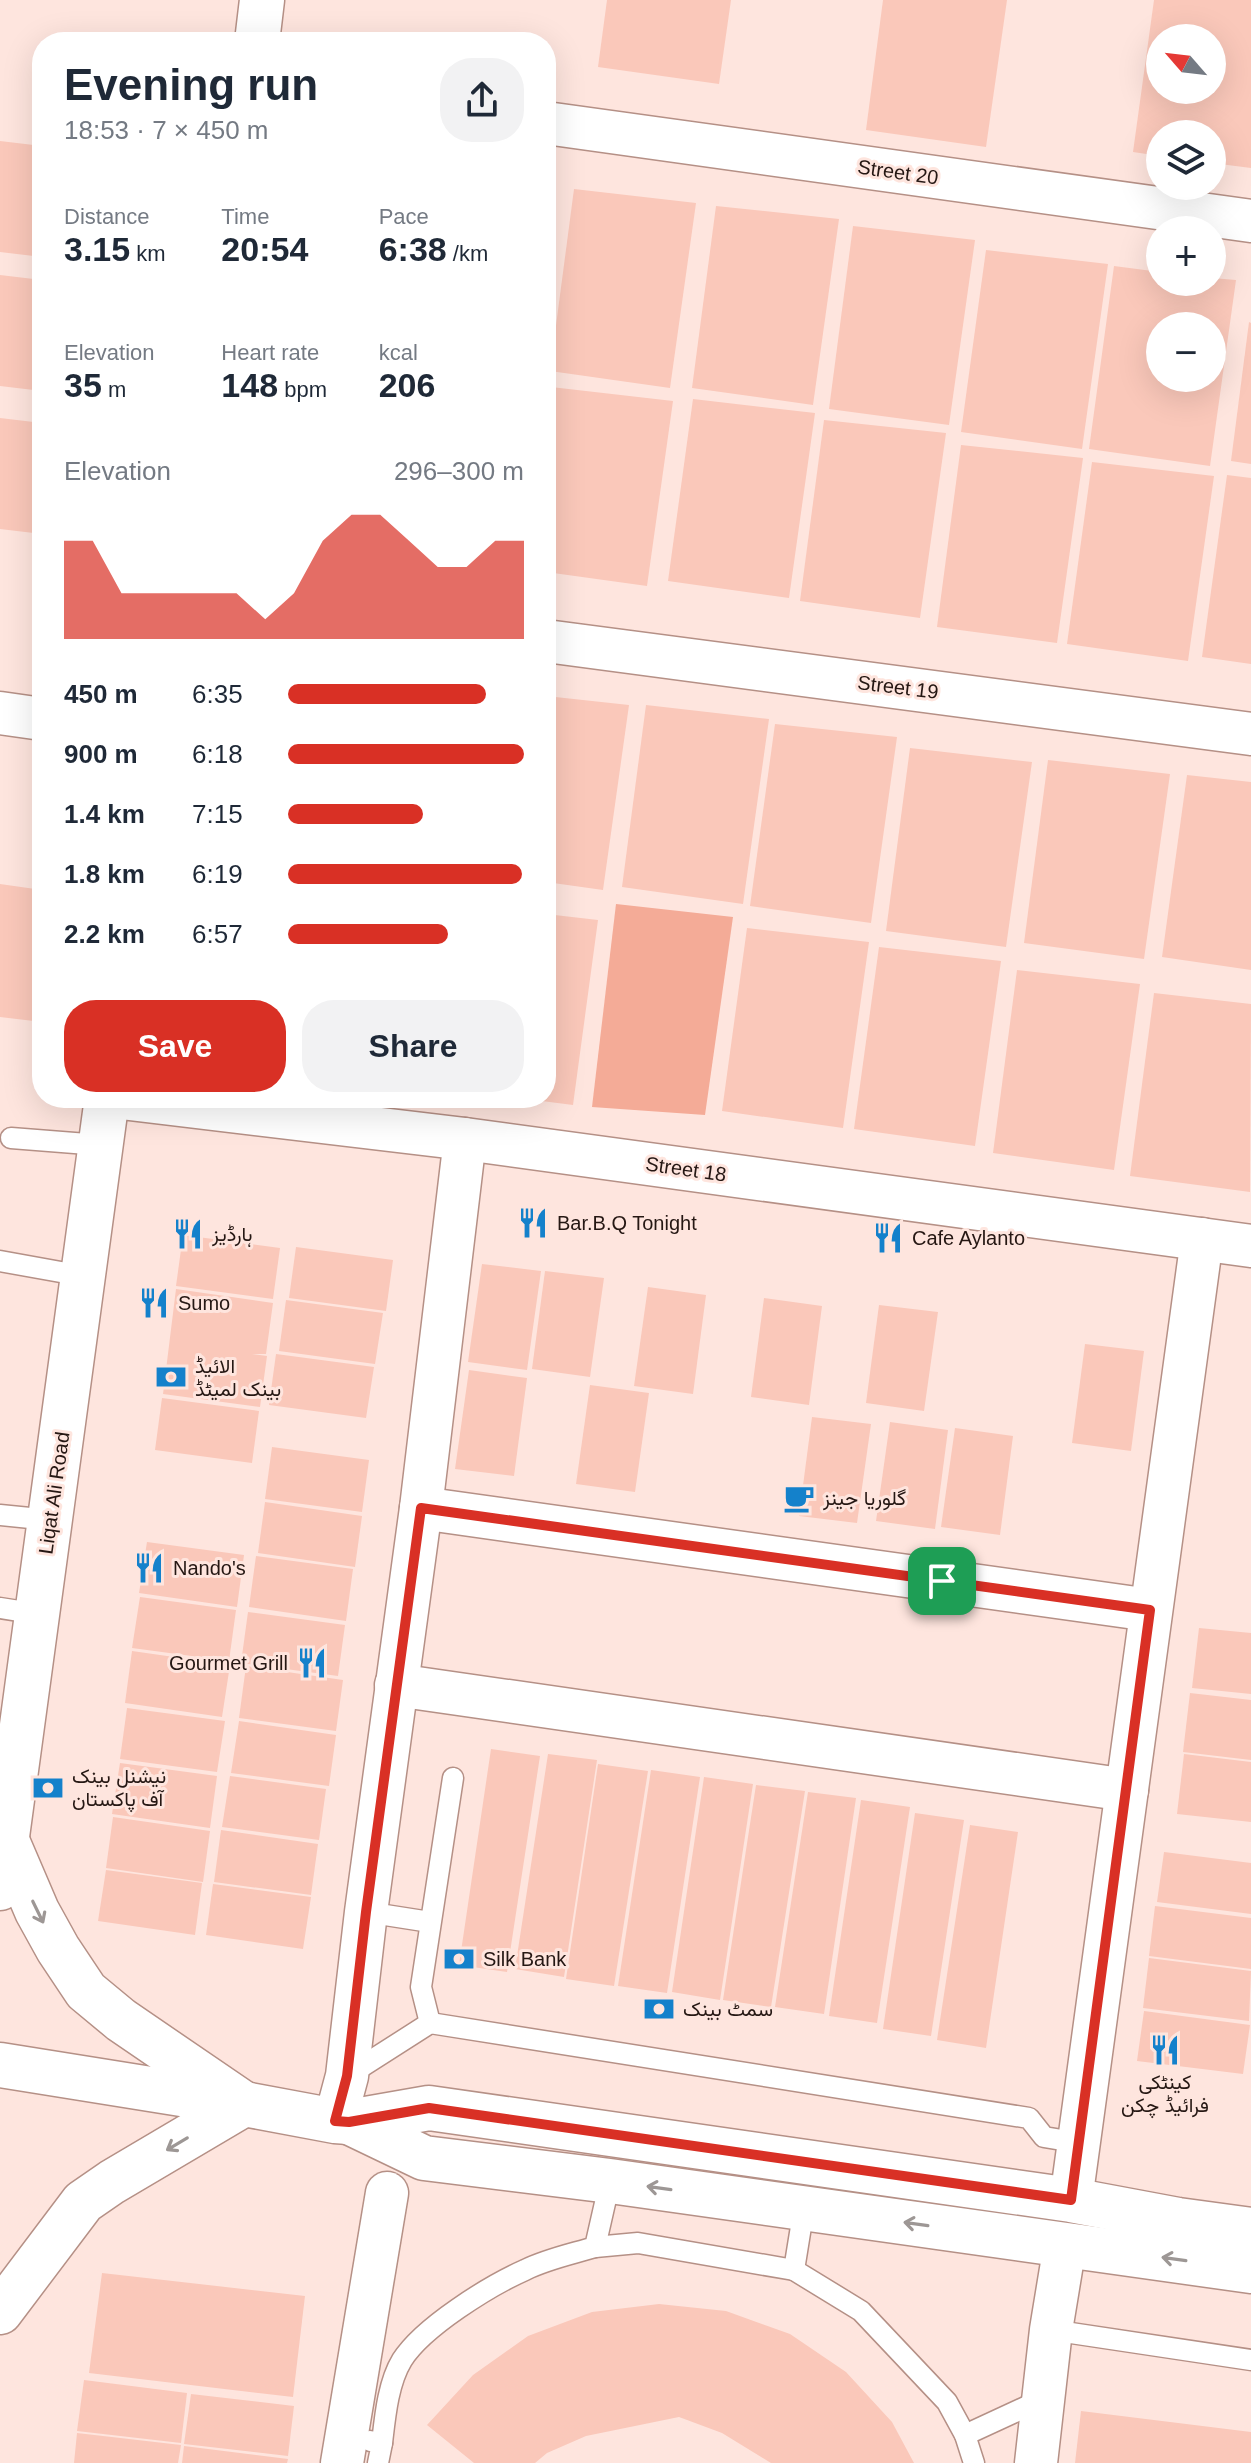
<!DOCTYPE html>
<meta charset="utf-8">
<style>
body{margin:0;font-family:Arial,Vazirmatn,sans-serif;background:#f2f2f3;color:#1f2937;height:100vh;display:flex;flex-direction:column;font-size:30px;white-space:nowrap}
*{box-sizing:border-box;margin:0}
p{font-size:26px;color:#747a83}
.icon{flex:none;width:44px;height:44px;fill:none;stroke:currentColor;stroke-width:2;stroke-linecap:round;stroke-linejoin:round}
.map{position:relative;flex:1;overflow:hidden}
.details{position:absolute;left:32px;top:32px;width:524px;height:1076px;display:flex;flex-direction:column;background:#fff;border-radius:32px;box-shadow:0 8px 32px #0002}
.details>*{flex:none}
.needle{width:52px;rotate:298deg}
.buttons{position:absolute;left:1146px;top:24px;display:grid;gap:16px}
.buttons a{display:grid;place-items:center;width:80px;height:80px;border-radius:50%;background:#fff;box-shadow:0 8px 32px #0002;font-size:40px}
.pin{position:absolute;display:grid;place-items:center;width:68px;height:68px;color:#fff;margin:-34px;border-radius:16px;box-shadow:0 4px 12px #0006}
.round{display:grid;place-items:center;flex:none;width:84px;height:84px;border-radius:32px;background:#f2f2f3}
.summary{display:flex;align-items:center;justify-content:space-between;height:136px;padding:0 32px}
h1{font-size:44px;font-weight:800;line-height:60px}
.figures{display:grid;grid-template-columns:repeat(3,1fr);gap:12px;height:136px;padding:8px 32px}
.figures div{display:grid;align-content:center}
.figures b{font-size:34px;font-weight:800}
.figures small{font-size:22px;font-weight:400}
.figures p{font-size:22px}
.chart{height:224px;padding:16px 32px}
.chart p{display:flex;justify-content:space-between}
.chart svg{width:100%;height:144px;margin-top:8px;fill:#d93025;opacity:.7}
.primary-button{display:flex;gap:16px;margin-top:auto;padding:16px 32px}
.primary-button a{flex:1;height:92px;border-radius:32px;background:#d93025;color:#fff;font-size:32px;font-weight:800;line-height:92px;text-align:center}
.primary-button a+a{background:#f2f2f3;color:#1f2937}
ul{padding:0 32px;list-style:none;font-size:26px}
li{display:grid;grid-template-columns:128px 96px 1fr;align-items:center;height:60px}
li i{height:20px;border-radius:10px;background:#d93025}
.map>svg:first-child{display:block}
.green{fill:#f4ab97}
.building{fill:#fac8ba;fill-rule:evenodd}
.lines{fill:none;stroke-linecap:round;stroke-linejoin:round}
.lane-casing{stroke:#b59086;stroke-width:23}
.street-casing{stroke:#b59086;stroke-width:45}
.secondary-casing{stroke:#b59086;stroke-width:47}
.lane{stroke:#fff;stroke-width:20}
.street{stroke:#fff;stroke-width:42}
.secondary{stroke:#fff;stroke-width:44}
.oneway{stroke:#9d9795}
.route-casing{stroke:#fff;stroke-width:16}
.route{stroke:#d93025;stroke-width:10}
.labels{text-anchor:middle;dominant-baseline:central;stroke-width:6;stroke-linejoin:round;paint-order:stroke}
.street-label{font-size:20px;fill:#251713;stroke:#fee5de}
.poi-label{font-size:20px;fill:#251713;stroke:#fee5de;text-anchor:start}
</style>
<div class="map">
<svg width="1251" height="2463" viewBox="0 0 1251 2463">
<rect width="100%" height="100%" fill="#fee5de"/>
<path class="green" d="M616,904L733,917L705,1115L592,1107Z"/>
<g class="building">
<path d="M607,0H731L719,84L598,67Z"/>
<path d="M883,0H1007L986,147L866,130Z"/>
<path d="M1154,0H1251V168L1212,163V134H1160V156L1133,152ZM1160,38H1212V90H1160Z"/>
<path d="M0,141L42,146V257L0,252Z"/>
<path d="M574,189L696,203L670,388L550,371Z"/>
<path d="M716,206L839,219L813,405L692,388Z"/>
<path d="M853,226L975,240L949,425L829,409Z"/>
<path d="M986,250L1108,264L1082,449L961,432Z"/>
<path d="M1114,266L1160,272V282H1212V278L1236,280L1210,466L1089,449ZM1160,326H1212V378H1160Z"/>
<path d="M0,275L42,280V391L0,386Z"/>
<path d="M1249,322L1251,323V464L1231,461Z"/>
<path d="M551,387L673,401L647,586L546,572V422Z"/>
<path d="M693,399L815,413L789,598L668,581Z"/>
<path d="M0,418L42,423V534L0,529Z"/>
<path d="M824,420L946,433L920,618L800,601Z"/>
<path d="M961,445L1083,458L1057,643L937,627Z"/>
<path d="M1092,462L1214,476L1188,661L1067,644Z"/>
<path d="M1227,475L1251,478V664L1202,657Z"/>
<path d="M546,696L629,705L603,890L546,882Z"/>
<path d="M646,705L769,719L743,904L622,887Z"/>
<path d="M775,724L897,737L871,923L750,906Z"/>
<path d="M910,748L1032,762L1006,947L886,931Z"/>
<path d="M1048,760L1170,774L1144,959L1024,943Z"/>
<path d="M1187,775L1251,782V970L1162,957Z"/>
<path d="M0,884L42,890V1022L0,1017Z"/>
<path d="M546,914L598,920L573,1105L534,1100V1098H546Z"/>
<path d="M747,928L869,942L843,1128L722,1111Z"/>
<path d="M879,947L1001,961L975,1146L854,1129Z"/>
<path d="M1017,970L1140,984L1114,1170L993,1153Z"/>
<path d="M1154,993L1251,1004L1250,1192L1130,1176Z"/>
<path d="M183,1235L280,1248L273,1299L176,1286Z"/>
<path d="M296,1247L393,1260L386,1311L289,1298Z"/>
<path d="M482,1264L541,1271L527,1370L468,1362Z"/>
<path d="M545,1271L604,1278L590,1377L532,1369Z"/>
<path d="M648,1287L706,1295L693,1394L634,1386Z"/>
<path d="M176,1289L273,1303L266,1354H252L267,1356L260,1407L163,1394Z"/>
<path d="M764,1298L822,1306L809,1405L751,1397Z"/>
<path d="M286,1300L383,1313L375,1364L279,1351Z"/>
<path d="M879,1305L938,1312L924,1411L866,1403Z"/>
<path d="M1085,1344L1144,1351L1131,1451L1072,1443Z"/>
<path d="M276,1354L374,1367L366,1418L269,1405Z"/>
<path d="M469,1370L527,1378L514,1476L455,1469Z"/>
<path d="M590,1385L649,1393L635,1492L576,1484Z"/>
<path d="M162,1398L259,1411L252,1463L155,1450Z"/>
<path d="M812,1417L871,1424L857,1523L799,1516Z"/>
<path d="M890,1422L948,1430L935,1529L876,1521Z"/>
<path d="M955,1428L1013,1436L1000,1535L941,1527Z"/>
<path d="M272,1447L369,1460L362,1512L265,1499Z"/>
<path d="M265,1502L362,1516L355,1567L258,1553Z"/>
<path d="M147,1542L244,1555L237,1607L139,1593Z"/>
<path d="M256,1556L353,1569L346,1621L249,1607Z"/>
<path d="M140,1597L236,1610L229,1661L132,1648Z"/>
<path d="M248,1612L345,1625L338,1676L241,1663Z"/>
<path d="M1199,1628L1251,1633V1694L1192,1688Z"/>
<path d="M132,1651L230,1665L222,1717L125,1703Z"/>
<path d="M246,1666L343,1680L336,1731L239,1718Z"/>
<path d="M1190,1693L1251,1700V1760L1183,1752Z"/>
<path d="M127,1708L225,1721L217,1772L120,1759Z"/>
<path d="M239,1721L336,1735L329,1786L231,1773Z"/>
<path d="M491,1749L540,1756L507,1972L459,1965Z"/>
<path d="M548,1754L597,1760L564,1977L515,1969Z"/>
<path d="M1184,1754L1251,1762V1822L1177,1814Z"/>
<path d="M120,1763L217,1776L210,1828L112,1814Z"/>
<path d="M598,1764L648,1771L614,1986L566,1979Z"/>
<path d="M651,1770L700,1777L667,1993L618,1986Z"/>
<path d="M230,1776L326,1789L319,1840L222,1827Z"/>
<path d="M704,1777L753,1784L720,2000L672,1992Z"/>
<path d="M756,1785L805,1791L771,2007L723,2000Z"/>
<path d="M808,1792L856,1798L824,2014L775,2007Z"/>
<path d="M861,1800L910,1807L877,2023L829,2016Z"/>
<path d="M915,1813L964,1820L931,2036L883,2029Z"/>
<path d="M113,1817L210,1831L203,1882L106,1868Z"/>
<path d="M970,1825L1018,1832L986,2048L937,2040Z"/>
<path d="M221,1830L318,1844L311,1895L214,1882Z"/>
<path d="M1164,1852L1251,1863V1914L1157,1902Z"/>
<path d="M106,1870L202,1883L195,1935L98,1921Z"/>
<path d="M213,1884L311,1897L303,1949L206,1935Z"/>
<path d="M1155,1906L1251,1918V1969L1149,1956Z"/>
<path d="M1149,1958L1251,1971L1249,2021L1143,2008Z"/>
<path d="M1144,2011L1250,2025L1243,2074L1137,2061Z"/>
<path d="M102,2273L305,2296L293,2397L89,2373Z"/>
<path d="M659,2304L726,2311L790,2334L846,2372L892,2422L914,2463H771L722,2433L679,2417L586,2436L547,2453L535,2463H474L427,2425L473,2375L528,2336L592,2312Z"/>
<path d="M84,2380L187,2393L181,2443L77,2431Z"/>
<path d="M191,2394L294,2406L288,2456L184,2444Z"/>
<path d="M1081,2411L1251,2432V2463H1075Z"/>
<path d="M77,2433L181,2445L178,2463H74Z"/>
<path d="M184,2446L288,2459L287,2463H182Z"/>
</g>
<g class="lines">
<g class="lane-casing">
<g id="lane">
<path d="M11,1138L100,1145"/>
<path d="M0,1261L83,1276"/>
<path d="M0,1515L50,1520"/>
<path d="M0,1608L38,1614"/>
<path d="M366,1912L430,1922"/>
<path d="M430,2023L421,1987L453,1778"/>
<path d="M347,2076L430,2023L1029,2118L1044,2137L1080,2143"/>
<path d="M804,2208L794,2270L861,2311L947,2402L965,2435L974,2463"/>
<path d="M595,2247L638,2243L794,2270"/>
<path d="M1051,2330L1251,2360"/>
<path d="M965,2435L1045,2398"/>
<path d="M370,2441L382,2443L378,2463"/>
<path d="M382,2443C385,2417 388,2383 402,2360C423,2327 489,2286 525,2270C547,2259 572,2254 595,2247L610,2181"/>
</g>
</g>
<g class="street-casing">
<g id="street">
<path d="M546,123L1251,221"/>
<path d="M546,641L1251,734"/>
<path d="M0,713L42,719"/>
<path d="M121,1098L465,1139L1251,1246"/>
<path d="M421,1508L1150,1610"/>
<path d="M396,1685L1127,1790"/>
<path d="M335,2121L347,2076L366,1912L421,1508L465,1139"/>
<path d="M1071,2200L1202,1239"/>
<path d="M342,2463L387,2193"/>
<path d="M1036,2463L1051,2330L1065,2245"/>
</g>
</g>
<g class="secondary-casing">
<g id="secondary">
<path d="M257,42L262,0"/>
<path d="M0,1888L107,1098"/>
<path d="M0,2065L244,2104L335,2121L349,2122L429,2108L1071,2200L1178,2220L1251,2230"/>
<path d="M349,2122L424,2158L610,2181L1251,2271"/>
<path d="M0,2312L83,2202L112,2182L244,2104L121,2020L86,1991L58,1949L37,1911L7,1841"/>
</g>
</g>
<use href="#lane" class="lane"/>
<use href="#street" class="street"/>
<use href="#secondary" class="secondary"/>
</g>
<defs><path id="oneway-shaft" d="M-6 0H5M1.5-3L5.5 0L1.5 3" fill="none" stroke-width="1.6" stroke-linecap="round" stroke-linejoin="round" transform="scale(2)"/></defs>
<g class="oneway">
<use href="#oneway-shaft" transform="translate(38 1912) rotate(64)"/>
<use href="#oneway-shaft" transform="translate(177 2144) rotate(149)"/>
<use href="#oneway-shaft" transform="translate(659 2188) rotate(-172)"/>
<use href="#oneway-shaft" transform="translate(916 2224) rotate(-172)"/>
<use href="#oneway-shaft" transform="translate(1174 2259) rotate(-172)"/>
</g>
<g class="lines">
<g class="route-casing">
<path id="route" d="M421,1508L1150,1610L1071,2200L429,2108L349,2122L335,2121L347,2076L366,1912Z"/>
</g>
<use href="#route" class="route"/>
</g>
<defs>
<g id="restaurant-bare" transform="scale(2.4)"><path d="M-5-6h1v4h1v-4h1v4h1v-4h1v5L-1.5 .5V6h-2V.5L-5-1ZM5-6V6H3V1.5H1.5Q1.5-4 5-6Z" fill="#1481cb" stroke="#fee5de" stroke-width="2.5" paint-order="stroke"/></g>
<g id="bank-bare" transform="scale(2.4)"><path d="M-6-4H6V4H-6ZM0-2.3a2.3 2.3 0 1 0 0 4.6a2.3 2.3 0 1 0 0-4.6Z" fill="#1481cb" stroke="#fee5de" stroke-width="2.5" paint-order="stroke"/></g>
<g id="cafe-bare" transform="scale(2.4)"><path d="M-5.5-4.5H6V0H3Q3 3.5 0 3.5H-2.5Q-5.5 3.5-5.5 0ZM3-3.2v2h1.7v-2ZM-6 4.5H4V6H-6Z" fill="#1481cb" stroke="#fee5de" stroke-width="2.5" paint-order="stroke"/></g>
</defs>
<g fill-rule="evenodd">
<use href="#restaurant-bare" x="533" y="1223"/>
<use href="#restaurant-bare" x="188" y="1234"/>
<use href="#restaurant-bare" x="888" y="1238"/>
<use href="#restaurant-bare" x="154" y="1303"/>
<use href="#bank-bare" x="171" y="1377"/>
<use href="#cafe-bare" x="799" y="1498"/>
<use href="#restaurant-bare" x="149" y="1568"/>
<use href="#restaurant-bare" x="312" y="1663"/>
<use href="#bank-bare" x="48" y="1788"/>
<use href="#bank-bare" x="459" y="1959"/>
<use href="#bank-bare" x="659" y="2009"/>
<use href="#restaurant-bare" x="1165" y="2050"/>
</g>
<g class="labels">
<g class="street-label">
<text transform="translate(898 172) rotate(8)">Street 20</text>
<text transform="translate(898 687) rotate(7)">Street 19</text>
<text transform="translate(686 1169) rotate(8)">Street 18</text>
<text transform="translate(54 1493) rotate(-82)">Liqat Ali Road</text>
</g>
<g class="poi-label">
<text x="557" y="1223">Bar.B.Q Tonight</text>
<text x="212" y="1234">ہارڈیز</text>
<text x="912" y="1238">Cafe Aylanto</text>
<text x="178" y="1303">Sumo</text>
<text x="195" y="1366">الائیڈ<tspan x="195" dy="23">بینک لمیٹڈ</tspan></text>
<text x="823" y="1498">گلوریا جینز</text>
<text x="173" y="1568">Nando's</text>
<text x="288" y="1663" text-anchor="end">Gourmet Grill</text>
<text x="72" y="1776">نیشنل بینک<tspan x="72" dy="23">آف پاکستان</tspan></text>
<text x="483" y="1959">Silk Bank</text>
<text x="683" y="2009">سمٹ بینک</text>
<text x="1165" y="2082" text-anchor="middle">کینٹکی<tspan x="1165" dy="23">فرائیڈ چکن</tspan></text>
</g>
</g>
</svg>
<div class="buttons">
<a><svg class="needle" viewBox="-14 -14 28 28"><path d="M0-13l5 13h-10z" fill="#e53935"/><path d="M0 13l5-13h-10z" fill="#747a83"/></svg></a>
<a><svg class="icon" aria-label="layers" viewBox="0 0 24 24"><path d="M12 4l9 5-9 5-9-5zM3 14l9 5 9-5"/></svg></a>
<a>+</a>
<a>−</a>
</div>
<div class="pin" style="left:942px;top:1581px;background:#1e9e55"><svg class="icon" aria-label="arrive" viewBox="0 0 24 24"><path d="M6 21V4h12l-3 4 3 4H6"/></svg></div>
<section class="details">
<div class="summary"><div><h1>Evening run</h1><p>18:53 · 7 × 450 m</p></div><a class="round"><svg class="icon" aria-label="share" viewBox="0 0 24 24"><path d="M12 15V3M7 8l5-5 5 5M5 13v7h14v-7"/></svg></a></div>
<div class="figures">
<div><p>Distance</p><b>3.15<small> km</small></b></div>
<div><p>Time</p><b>20:54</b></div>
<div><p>Pace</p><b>6:38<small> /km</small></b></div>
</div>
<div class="figures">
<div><p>Elevation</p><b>35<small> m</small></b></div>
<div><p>Heart rate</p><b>148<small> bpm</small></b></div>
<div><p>kcal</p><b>206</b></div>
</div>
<div class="chart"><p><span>Elevation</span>296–300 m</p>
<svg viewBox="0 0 160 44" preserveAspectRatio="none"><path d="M0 44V14L10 14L20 30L30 30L40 30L50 30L60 30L70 38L80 30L90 14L100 6L110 6L120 14L130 22L140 22L150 14L160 14V44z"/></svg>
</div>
<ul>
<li><b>450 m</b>6:35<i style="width:84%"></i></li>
<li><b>900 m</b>6:18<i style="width:100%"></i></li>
<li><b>1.4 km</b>7:15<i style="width:57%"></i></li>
<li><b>1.8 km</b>6:19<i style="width:99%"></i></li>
<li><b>2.2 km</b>6:57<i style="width:68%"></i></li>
</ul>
<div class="primary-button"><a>Save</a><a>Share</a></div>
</section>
</div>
